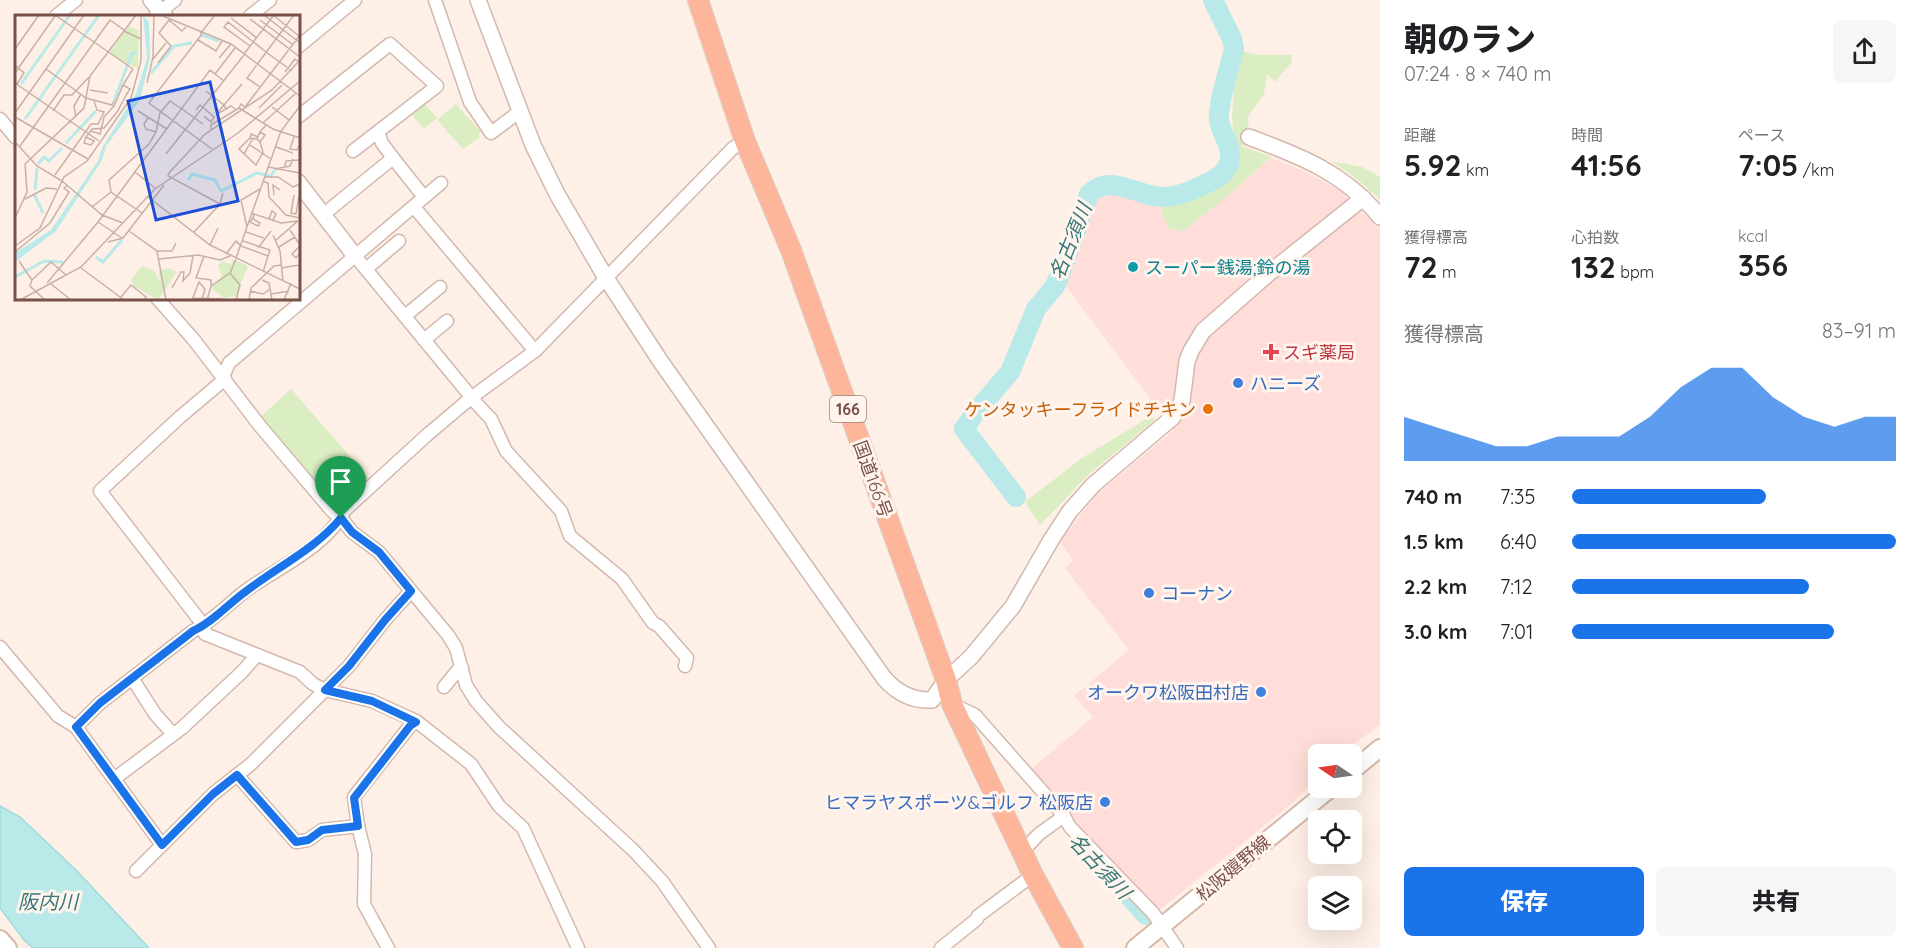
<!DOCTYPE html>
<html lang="ja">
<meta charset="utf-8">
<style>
body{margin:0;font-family:Quicksand,"Noto Sans JP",sans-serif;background:#f6f6f6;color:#202124;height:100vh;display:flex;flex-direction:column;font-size:22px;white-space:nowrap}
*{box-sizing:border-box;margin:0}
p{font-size:20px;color:#757577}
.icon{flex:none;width:33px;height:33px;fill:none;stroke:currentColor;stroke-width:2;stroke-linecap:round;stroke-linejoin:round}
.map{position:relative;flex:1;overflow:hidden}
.details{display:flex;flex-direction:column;background:#fff;width:540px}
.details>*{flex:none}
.needle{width:39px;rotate:283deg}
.fabs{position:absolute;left:1308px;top:744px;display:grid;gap:12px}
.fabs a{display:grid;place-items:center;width:54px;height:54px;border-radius:9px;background:#fff;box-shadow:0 6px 24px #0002;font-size:30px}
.pin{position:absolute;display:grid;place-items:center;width:51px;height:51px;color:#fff;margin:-62px -26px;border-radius:50% 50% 50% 0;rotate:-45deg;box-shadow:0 0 6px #0007}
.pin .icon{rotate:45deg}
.round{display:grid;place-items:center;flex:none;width:63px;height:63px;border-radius:9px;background:#f6f6f6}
.overview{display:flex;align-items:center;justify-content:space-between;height:102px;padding:0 24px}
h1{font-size:33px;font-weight:800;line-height:45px}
.stats{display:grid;grid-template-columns:repeat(3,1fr);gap:9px;height:102px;padding:6px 24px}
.stats div{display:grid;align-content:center}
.stats b{font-size:30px;font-weight:800}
.stats small{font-size:16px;font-weight:400}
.stats p{font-size:16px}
.chart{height:168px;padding:12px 24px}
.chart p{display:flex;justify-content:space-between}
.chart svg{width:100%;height:108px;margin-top:6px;fill:#1a73e8;opacity:.7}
.cta{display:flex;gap:12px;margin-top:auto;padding:12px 24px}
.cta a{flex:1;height:69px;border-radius:9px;background:#1a73e8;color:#fff;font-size:24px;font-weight:800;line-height:69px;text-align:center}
.cta a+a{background:#f6f6f6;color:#202124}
ul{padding:0 24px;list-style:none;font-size:20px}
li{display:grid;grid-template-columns:96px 72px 1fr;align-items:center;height:45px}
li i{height:15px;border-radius:8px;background:#1a73e8}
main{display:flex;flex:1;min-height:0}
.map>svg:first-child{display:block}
.commercial{fill:#ffded9}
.green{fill:#dbedc3}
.water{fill:#b9e9e8;stroke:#9edcdb;stroke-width:1.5}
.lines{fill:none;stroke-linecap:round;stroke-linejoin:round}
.river{stroke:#b9e9e8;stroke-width:20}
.minor-casing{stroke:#d3b8ad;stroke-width:15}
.tertiary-casing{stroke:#d3b8ad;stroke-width:18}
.secondary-casing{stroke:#d6b7aa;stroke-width:20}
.trunk-casing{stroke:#d9cecc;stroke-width:22}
.minor{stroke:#fff;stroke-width:12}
.tertiary{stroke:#fff;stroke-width:15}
.secondary{stroke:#fff;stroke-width:16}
.trunk{stroke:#feb69a;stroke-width:20}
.route-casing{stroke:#fff;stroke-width:12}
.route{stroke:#1a73e8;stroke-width:8}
.culture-dot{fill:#0f9aa8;stroke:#fff5ee;stroke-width:2}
.health-dot{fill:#e0444e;stroke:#fff5ee;stroke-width:2}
.shop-dot{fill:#3f7fe0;stroke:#fff5ee;stroke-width:2}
.food-dot{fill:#e8710a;stroke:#fff5ee;stroke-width:2}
.labels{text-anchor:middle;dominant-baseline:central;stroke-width:6;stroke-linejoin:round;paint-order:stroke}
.shield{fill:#fff5ee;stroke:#a1827a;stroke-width:1.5}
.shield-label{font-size:16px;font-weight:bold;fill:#795148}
.culture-label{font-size:18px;fill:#0d838f;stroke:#fff5ee;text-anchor:start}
.health-label{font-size:18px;fill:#be3a42;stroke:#fff5ee;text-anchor:start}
.shop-label{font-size:18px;fill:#366cbe;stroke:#fff5ee;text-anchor:start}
.food-label{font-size:18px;fill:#c56008;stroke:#fff5ee;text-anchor:end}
.street-label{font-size:18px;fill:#795148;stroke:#fff5ee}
.water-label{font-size:20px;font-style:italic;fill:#387878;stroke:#fff5ee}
.inset-river{fill:none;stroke:#b9e9e8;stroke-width:3}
.inset-road{fill:none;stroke:#c9b0a7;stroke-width:1.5}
.view{fill:#1d4ed8;fill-opacity:0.15;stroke:#1d4ed8;stroke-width:3}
.inset-edge{fill:none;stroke:#795148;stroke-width:3}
</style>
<main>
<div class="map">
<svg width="1380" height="948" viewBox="0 0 1380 948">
<rect width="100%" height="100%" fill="#fef0e6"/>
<path class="commercial" d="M1237,144L1304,171L1339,190L1367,217L1380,209V725L1340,754H1318V776L1295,801L1157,912L1073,825L1074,821L1029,771L1093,717L1074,696L1129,650L1065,568L1073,561L1060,542L1096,495L1174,430L1063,282L1099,195L1106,190L1164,203L1219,185L1234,170Z"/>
<g class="green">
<path d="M1236,50L1260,55H1292L1291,63L1275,82L1267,74L1264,94L1247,118L1249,122L1242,146L1271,157L1233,191L1184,231L1169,229L1161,211L1164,202L1216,187L1233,171L1237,159L1232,120Z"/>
<path d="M423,102L437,118L424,129L410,113Z"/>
<path d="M456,104L480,131L479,138L463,149L437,120Z"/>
<path d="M1331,161L1362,167L1380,177V199L1353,176Z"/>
<path d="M291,389L368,477L359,488L338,468L318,487L258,419Z"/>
<path d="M1151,416L1155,420L1088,475L1040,525L1025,502L1082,458Z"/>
</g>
<path class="water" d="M0,806L20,817L76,870L149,948H33L24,940L0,908Z"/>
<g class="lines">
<g class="river">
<path d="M1016,497L964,429L975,413L1010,372L1036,309L1055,286L1061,272L1089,194C1111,172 1137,197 1163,197C1180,197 1200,187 1215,179C1223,175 1230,166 1230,157C1231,144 1221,133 1219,121C1217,104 1230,67 1234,49L1232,39L1213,0"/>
<path d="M1122,888L1146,915"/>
</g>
<g class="minor-casing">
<g id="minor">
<path d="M435,0L470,102L491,133L519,112"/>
<path d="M56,16L76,0"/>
<path d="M155,16L175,0"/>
<path d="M250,16L270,0"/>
<path d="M298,47L355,0"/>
<path d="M298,117L390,44L437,86L353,151"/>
<path d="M0,119L16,138"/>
<path d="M393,158L424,197"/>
<path d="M414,207L535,351"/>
<path d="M324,214L393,158L382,143L378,132"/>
<path d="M355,256L477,404L491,419L506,451L561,511L570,536L622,579L653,623L659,626L687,658L685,666"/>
<path d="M366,269L399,241"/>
<path d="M157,298L194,340L260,426L332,511L341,518L352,532L379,552L448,635L456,648L466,685L476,701L499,727L633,850L662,881L709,948"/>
<path d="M405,316L440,287"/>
<path d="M424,340L447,321"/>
<path d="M223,377L229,363L441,183"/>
<path d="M225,379L180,417L100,491L204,626L205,634L300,672L313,684L325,690L372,701L416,721L471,764L499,806L523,828L578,948"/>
<path d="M0,647L58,716L76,727L100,703L193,631C212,622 227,605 244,592C276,568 327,547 345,510L427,435L472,397L535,351L733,148L745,141"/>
<path d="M132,678L155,714L173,734"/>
<path d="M444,687L458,670L462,668"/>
<path d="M952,704L975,715L1064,816L1070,827L1153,913L1177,948"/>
<path d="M76,727L162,845"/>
<path d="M237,775L296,842L308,840L322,830L358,826L354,797L410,726L416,721"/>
<path d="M114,779L182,728L242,672L257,655"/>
<path d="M358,826L365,854L364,904L388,948"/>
<path d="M1022,852L1039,834L1064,816"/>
<path d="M136,871L213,794L251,764L349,666L385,620L411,591"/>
<path d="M941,948L977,919L978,916L1033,875"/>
</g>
</g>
<g class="tertiary-casing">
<g id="tertiary">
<path d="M151,0L165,16"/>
<path d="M478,0L533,145L557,194L606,278L661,362L884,678C897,693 912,701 932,700L946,680L971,657L1013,606L1051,540L1070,511L1093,485L1173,417L1182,401L1187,361L1191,351L1203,331L1268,274L1363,198"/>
<path d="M1249,137C1300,156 1345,173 1380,217"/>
<path d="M298,182L355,256"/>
</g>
</g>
<g class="secondary-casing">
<g id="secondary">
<path d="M1352,771L1380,748"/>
<path d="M0,939L8,948"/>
<path d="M1135,948L1331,788"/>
</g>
</g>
<g class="trunk-casing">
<path id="trunk" d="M698,0L745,141L791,250L946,680L952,704L1033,875L1073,948"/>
</g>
<use href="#minor" class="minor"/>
<use href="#tertiary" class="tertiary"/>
<use href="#secondary" class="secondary"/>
<use href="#trunk" class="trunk"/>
</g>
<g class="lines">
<g class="route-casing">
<path id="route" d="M341,518L352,532L379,552L411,591L385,620L349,666L325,690L372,701L416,722L410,726L354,798L358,826L322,830L308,840L296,842L237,775L213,794L162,845L76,727L100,703L193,631C213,622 227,605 245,592C277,567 314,550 341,518Z"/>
</g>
<use href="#route" class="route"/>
</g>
<circle class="culture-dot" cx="1133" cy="267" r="6"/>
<path class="health-dot" d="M1268 343h6v6h6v6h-6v6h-6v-6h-6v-6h6z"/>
<g class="shop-dot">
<circle cx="1238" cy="383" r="6"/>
<circle cx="1149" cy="593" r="6"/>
<circle cx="1261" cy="692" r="6"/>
<circle cx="1105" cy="802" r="6"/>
</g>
<circle class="food-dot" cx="1208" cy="409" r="6"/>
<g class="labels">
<rect class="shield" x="830" y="396" width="36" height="26" rx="4.5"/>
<g class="shield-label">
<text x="848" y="409">166</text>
</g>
<g class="culture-label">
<text x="1145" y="267">スーパー銭湯;鈴の湯</text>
</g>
<g class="health-label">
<text x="1283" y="352">スギ薬局</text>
</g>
<g class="shop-label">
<text x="1250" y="383">ハニーズ</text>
<text x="1161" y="593">コーナン</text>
<text x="1249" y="692" text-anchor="end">オークワ松阪田村店</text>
<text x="1093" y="802" text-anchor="end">ヒマラヤスポーツ&amp;ゴルフ 松阪店</text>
</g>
<g class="food-label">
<text x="1196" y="409">ケンタッキーフライドチキン</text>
</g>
<g class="street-label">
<text transform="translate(873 479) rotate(70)">国道166号</text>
<text transform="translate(1233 868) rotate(-40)">松阪嬉野線</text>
</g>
<g class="water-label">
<text transform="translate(1070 241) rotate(-68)">名古須川</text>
<text transform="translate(1100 866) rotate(47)">名古須川</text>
<text x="48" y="901">阪内川</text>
</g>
</g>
<g transform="translate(15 15)">
<rect width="285" height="285" fill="#fef0e6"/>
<path d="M114,11L124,16L123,54L94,38ZM218,244L233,251L221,281L209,283L196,273L207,261L203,251L206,246L216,249ZM127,251L139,256L145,266L144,255L153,253L162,257L143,285L119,271L116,265Z" fill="#dbedc3"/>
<path d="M128,0L134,7L135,42L125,85L91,131L87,145L41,216L0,247V238L36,215L83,146L87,133L121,79L132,43Z" fill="#b9e9e8"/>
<path class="inset-river" d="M187,20L204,26M136,58L159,31L177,28M6,69L55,0M99,86L117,38H122M10,104L84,0M51,128L81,96M23,149L29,142L34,146L47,133M173,165L177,159L200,165L206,176L242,158L256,161L261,153M20,175L22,153M19,179L28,198M81,242L88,247L107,225M0,262L29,246L48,247"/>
<path class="inset-road" d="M40,0L118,54M249,0L285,28M258,0L284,21M148,1L216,29L285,81M216,3L242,23M235,4L285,42M245,5L277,29M109,16L126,24M185,19L200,0M187,19L134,88L197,134M183,25L201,36L207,26M235,31L209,12L213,7L251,37M0,34L24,0M251,37L277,56M229,39L259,0M204,43L216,29M138,44L151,28M143,48L156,31L144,18L154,5L167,16L171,12M0,50L9,58L2,69M31,54L71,83L97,90L99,86M270,57L280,44L284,47M0,58L40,1M200,59L220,33M0,68L84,126M132,68L138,42L139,0M245,72L232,63L279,0M75,75L93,78M191,76L209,90L202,98M257,92L274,105M224,93L226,89L230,92L285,20M244,93L267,70M167,94L188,109M211,94L209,90L227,69M181,95L185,90L199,102L196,107L189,101M38,96L49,80H57L74,62M123,96L152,114M0,98L69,0M204,98L216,91L220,94M0,102L73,144M61,102L59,91L66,79M133,103L129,109L131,114L141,117M248,108L281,78M196,114V110L224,93L258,114L285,123M76,116L85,119L89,102L99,91L108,70M71,122L79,126L76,130L69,128L71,122L77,114L89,113L102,97L113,77L115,74L108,70L118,54M243,122L236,119L235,123L242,124L245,117M279,122L275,134L282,135L285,129M235,123L224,134L241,150L248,137L245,127M242,124L245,127L250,120L245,117L251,110M0,127L22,151L47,166M235,130L256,144M5,131L95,5L109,15M261,132L278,138M151,139L229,40M229,139L238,123M270,151L271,146L285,145M253,152L285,158M260,154L275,151L278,144M120,157L140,173M40,160L76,109H83L89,97L82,95L79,86M249,162H263L278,172L285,169M47,166L87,200L108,208M248,166L253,168L254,182L271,200L285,203M259,180L258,170L265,175M279,180L276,198L281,199L284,181M132,181L195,230L285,274M10,184L31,173L42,174M205,189L153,161L154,158L190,119L257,75L285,45M77,192L96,177M127,198L96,177L94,165L134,129L141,117L145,98L155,86L167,94M236,198L266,208L283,206M0,203L12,177L10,149L69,93L75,61L121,0M238,203L235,207L243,211L245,208L238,204L239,199M254,204L257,196L261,199L258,205M83,207L107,223M232,212L226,185L245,174M275,215L285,230M114,216L142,236L151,285M179,217L205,189L208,178M231,217L249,223M258,220L265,236L268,266M261,225L283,206M228,226L255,235L248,257M93,227L108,223L149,170M195,230L203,213M0,231L25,213L49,162L72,146L116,83L126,46V0M226,231L253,241M285,231L277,239L281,243L285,238M264,232L280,222M243,233L256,216M142,236H157L161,228M0,237L35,208L54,177L49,173L52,171M211,239L221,226L226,231M189,241L181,263L196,265V271M221,243L266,116L285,91M144,244L183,240L205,245L215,241M4,246L17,265L15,271L30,285M66,253L109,285M266,253L284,250L285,256M215,258L225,270L221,285M17,265L36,247L51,260M247,265L254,268L257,285M32,268L83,207L195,55L209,66M36,269L56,285M157,273L166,257H169L168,266L175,258L178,241M235,276L248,279L255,274M256,279L274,276M106,282L116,270L131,282L129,285M178,283L208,284M5,285L66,252L140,174L223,118L285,66M177,285L184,267L190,274L187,285M192,285L196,271L215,258L221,244M234,285L236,273L259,251L266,250M269,285L276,268"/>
<path class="view" d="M195,67L223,186L141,205L113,86Z"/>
<rect width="285" height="285" class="inset-edge"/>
</g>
</svg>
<div class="fabs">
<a><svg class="needle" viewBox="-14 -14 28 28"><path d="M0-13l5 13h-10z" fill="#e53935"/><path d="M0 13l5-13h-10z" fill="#757577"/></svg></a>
<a><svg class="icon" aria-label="locate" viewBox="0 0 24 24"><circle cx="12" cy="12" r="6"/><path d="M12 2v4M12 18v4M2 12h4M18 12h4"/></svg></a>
<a><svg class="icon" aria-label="layers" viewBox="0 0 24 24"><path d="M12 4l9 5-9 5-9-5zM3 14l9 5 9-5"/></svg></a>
</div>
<div class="pin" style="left:341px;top:518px;background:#1e9e55"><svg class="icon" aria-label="arrive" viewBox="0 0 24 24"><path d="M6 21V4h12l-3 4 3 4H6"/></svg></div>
</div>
<section class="details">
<div class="overview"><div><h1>朝のラン</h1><p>07:24 · 8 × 740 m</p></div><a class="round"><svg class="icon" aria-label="share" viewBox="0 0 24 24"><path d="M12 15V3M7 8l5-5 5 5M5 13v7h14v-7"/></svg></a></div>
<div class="stats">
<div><p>距離</p><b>5.92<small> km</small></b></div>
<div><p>時間</p><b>41:56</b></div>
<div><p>ペース</p><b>7:05<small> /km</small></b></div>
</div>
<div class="stats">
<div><p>獲得標高</p><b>72<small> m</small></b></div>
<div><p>心拍数</p><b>132<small> bpm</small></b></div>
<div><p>kcal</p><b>356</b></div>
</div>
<div class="chart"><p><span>獲得標高</span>83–91 m</p>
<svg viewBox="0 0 160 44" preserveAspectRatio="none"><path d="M0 44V26L10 30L20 34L30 38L40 38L50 34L60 34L70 34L80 26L90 14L100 6L110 6L120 18L130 26L140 30L150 26L160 26V44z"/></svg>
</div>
<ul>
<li><b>740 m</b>7:35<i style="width:60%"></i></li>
<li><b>1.5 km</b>6:40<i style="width:100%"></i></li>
<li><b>2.2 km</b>7:12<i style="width:73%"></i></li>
<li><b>3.0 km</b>7:01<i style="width:81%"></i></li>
</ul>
<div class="cta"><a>保存</a><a>共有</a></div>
</section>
</main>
